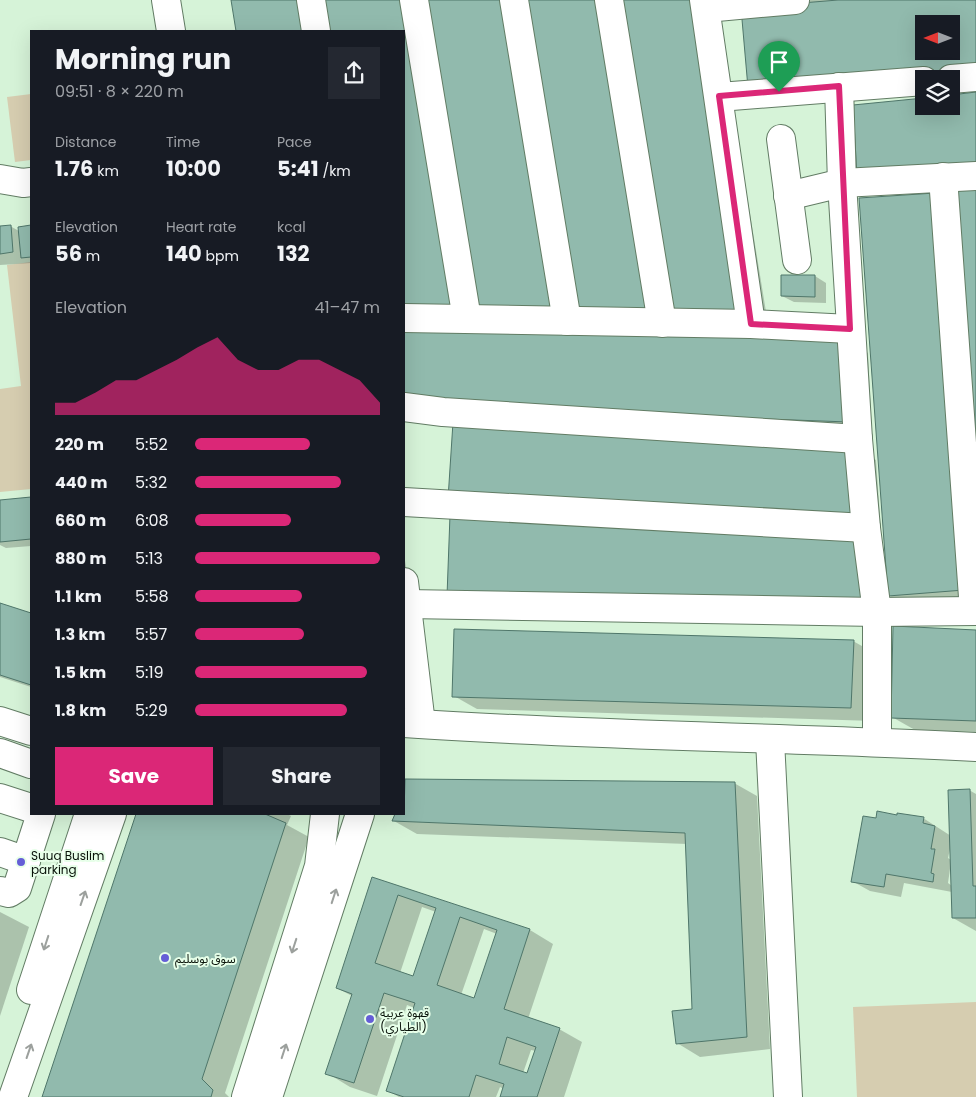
<!DOCTYPE html>
<meta charset="utf-8">
<style>
body{margin:0;font-family:Poppins,"Noto Sans Arabic",sans-serif;background:#242831;color:#f1f3f6;height:100vh;display:flex;flex-direction:column;font-size:19px;white-space:nowrap}
*{box-sizing:border-box;margin:0}
p{font-size:16px;color:#9ea1a6}
.icon{flex:none;width:28px;height:28px;fill:none;stroke:currentColor;stroke-width:2;stroke-linecap:round;stroke-linejoin:round}
.map{position:relative;flex:1;overflow:hidden}
.sheet{position:absolute;left:30px;top:30px;width:375px;height:785px;display:flex;flex-direction:column;background:#171b24;border-radius:0px;box-shadow:0 5px 20px #0002}
.sheet>*{flex:none}
.needle{width:32px;rotate:270deg}
.buttons{position:absolute;left:915px;top:15px;display:grid;gap:10px}
.buttons a{display:grid;place-items:center;width:45px;height:45px;border-radius:0px;background:#171b24;box-shadow:0 5px 20px #0002;font-size:25px}
.pin{position:absolute;display:grid;place-items:center;width:42px;height:42px;color:#fff;margin:-51px -21px;border-radius:50% 50% 50% 0;rotate:-45deg;box-shadow:0 0 5px #0007}
.pin .icon{rotate:45deg}
.round{display:grid;place-items:center;flex:none;width:52px;height:52px;border-radius:0px;background:#242831}
.overview{display:flex;align-items:center;justify-content:space-between;height:85px;padding:0 25px}
h1{font-size:28px;font-weight:700;line-height:38px}
.figures{display:grid;grid-template-columns:repeat(3,1fr);gap:8px;height:85px;padding:5px 25px}
.figures div{display:grid;align-content:center}
.figures b{font-size:21px;font-weight:700}
.figures small{font-size:14px;font-weight:400}
.figures p{font-size:14px}
.chart{height:140px;padding:10px 25px}
.chart p{display:flex;justify-content:space-between}
.chart svg{width:100%;height:90px;margin-top:5px;fill:#db2777;opacity:.7}
.action{display:flex;gap:10px;margin-top:auto;padding:10px 25px}
.action a{flex:1;height:58px;border-radius:0px;background:#db2777;color:#fff;font-size:20px;font-weight:700;line-height:58px;text-align:center}
.action a+a{background:#242831;color:#f1f3f6}
ul{padding:0 25px;list-style:none;font-size:16px}
li{display:grid;grid-template-columns:80px 60px 1fr;align-items:center;height:38px}
li i{height:12px;border-radius:6px;background:#db2777}
.map>svg:first-child{display:block}
.green{fill:#d6cdb0}
.shadow{fill:#0003;fill-rule:evenodd}
.building{fill:#91baad;stroke:#4f766a;fill-rule:evenodd}
.lines{fill:none;stroke-linecap:round;stroke-linejoin:round}
.minor-casing{stroke:#627c64;stroke-width:30}
.minor{stroke:#fff;stroke-width:28}
.oneway{stroke:#9ca09d}
.route-casing{stroke:#fff;stroke-width:10}
.route{stroke:#db2777;stroke-width:6}
.poi-dot{fill:#655ed7;stroke:#e7ffe9;stroke-width:2}
.labels{text-anchor:middle;dominant-baseline:central;stroke-width:4;stroke-linejoin:round;paint-order:stroke}
.poi-label{font-size:12px;fill:#081209;stroke:#e7ffe9;text-anchor:start}
</style>
<div class="map">
<svg width="976" height="1097" viewBox="0 0 976 1097">
<rect width="100%" height="100%" fill="#d6f3d8"/>
<g class="green">
<path d="M31,94V160L15,162L7,97Z"/>
<path d="M31,262V489L0,492V389L21,386L7,265Z"/>
<path d="M976,1002V1097H857L853,1007Z"/>
</g>
<g class="shadow">
<path d="M232,0H715L769,330L404,320V31H238Z"/>
<path d="M752,0H976L951,79H924ZM924,24H951V51H924Z"/>
<path d="M976,189V604L912,609L888,595L885,571L887,570Z"/>
<path d="M10,226L19,231V228L31,227V263L0,265V227Z"/>
<path d="M815,276L826,283V303L794,302L782,296Z"/>
<path d="M404,327L845,339L868,353L872,435L420,418L404,409Z"/>
<path d="M853,447L876,460L881,531L473,512Z"/>
<path d="M31,498V546L6,548L0,545V501Z"/>
<path d="M404,554L427,705L404,704Z"/>
<path d="M0,604L31,614V687L0,677Z"/>
<path d="M976,632V732L915,730L892,717Z"/>
<path d="M853,641L876,654L874,721L477,709L454,696Z"/>
<path d="M406,781L734,783L757,796L770,1049L700,1057L677,1043L693,1011L687,844L417,834L394,821L396,814H404V787Z"/>
<path d="M969,790L976,794V931L953,918L952,892L904,883L901,897L870,891L852,881L877,819L923,818L951,836ZM950,849H951V860L948,858ZM950,869H952V886L948,883Z"/>
<path d="M137,814H287L291,816L287,825L309,837L225,1093L229,1097H44Z"/>
<path d="M373,878L530,930L553,944L528,1019L559,1029L582,1042L564,1097H502L504,1089L500,1087L496,1097H399L387,1090L415,1008L407,1005L377,1096L350,1087L327,1073L352,996L337,988ZM422,907L436,912L413,978L400,973ZM484,929L497,934L475,1000L461,995ZM531,1050L536,1051L528,1075L523,1073Z"/>
<path d="M0,912L29,927L0,1016Z"/>
</g>
<g class="building">
<path d="M231,0H305L310,31H236Z"/>
<path d="M318,0H407L453,305L404,306V31H323Z"/>
<path d="M425,0H507L556,308H475Z"/>
<path d="M526,0H602L649,312L571,309Z"/>
<path d="M617,0H694L746,317H666Z"/>
<path d="M838,0H976V69L748,88L741,8ZM924,24H951V51H924Z"/>
<path d="M976,92V168L857,177L853,105L924,98V106H951V95Z"/>
<path d="M976,188V509L953,190Z"/>
<path d="M935,193L964,590L888,596L859,198Z"/>
<path d="M11,225L13,252L0,254V226Z"/>
<path d="M31,225V257L21,258L18,227Z"/>
<path d="M781,275H815V297L781,296Z"/>
<path d="M404,326L846,338L849,422L404,406Z"/>
<path d="M453,422L853,446L858,518L448,499Z"/>
<path d="M31,497V539L0,542V500Z"/>
<path d="M450,515L859,531L869,608L447,596Z"/>
<path d="M0,603L31,613V685L0,675Z"/>
<path d="M893,626L976,630V721L891,718Z"/>
<path d="M454,629L854,640L851,708L452,697Z"/>
<path d="M405,779L735,782L747,1037L676,1044L672,1011L692,1009L685,833L392,821L395,814H404Z"/>
<path d="M970,789L973,886H976V918H952L948,790Z"/>
<path d="M877,811L897,815V813L924,817L923,823L935,826L931,849H935L931,873L934,874L933,882L886,874L884,887L851,882L863,816L876,818Z"/>
<path d="M136,814H265L286,823L202,1079L213,1090L211,1097H42Z"/>
<path d="M372,877L530,929L504,1009L560,1028L537,1097H500L504,1084L476,1075L469,1097H404L386,1091L415,1003L384,993L354,1083L325,1074L352,994L336,988ZM398,895L436,908L413,976L375,963ZM460,917L497,930L474,998L437,985ZM507,1037L536,1047L527,1073L499,1064Z"/>
</g>
<g class="lines">
<g class="minor-casing">
<g id="minor">
<path d="M166,0L171,31"/>
<path d="M311,0L316,31"/>
<path d="M414,0L467,319"/>
<path d="M514,0L567,321"/>
<path d="M609,0L662,323"/>
<path d="M704,0L751,324"/>
<path d="M706,8L795,0"/>
<path d="M951,79L976,77"/>
<path d="M839,87L842,183L858,439L866,528L877,612V742"/>
<path d="M719,97L924,81"/>
<path d="M781,139L797,260"/>
<path d="M943,177L974,611"/>
<path d="M0,179L23,183L31,182"/>
<path d="M788,196L842,183L976,176"/>
<path d="M404,318L751,324L850,329"/>
<path d="M404,407L443,412L858,439"/>
<path d="M404,502L866,528"/>
<path d="M404,582L421,724"/>
<path d="M407,604L877,612L976,611"/>
<path d="M0,721L31,731"/>
<path d="M404,723C594,736 785,737 976,747"/>
<path d="M770,740L788,1097"/>
<path d="M0,753L31,764"/>
<path d="M0,798L31,808"/>
<path d="M0,852L26,861"/>
<path d="M0,891L9,893L17,888L41,814"/>
<path d="M31,990L89,814"/>
<path d="M13,1097L112,814"/>
<path d="M246,1097L319,866L325,814"/>
<path d="M268,1097L360,814"/>
</g>
</g>
<use href="#minor" class="minor"/>
</g>
<defs><path id="oneway-shaft" d="M-6 0H5M1.5-3L5.5 0L1.5 3" fill="none" stroke-width="1.6" stroke-linecap="round" stroke-linejoin="round" transform="scale(1.25)"/></defs>
<g class="oneway">
<use href="#oneway-shaft" transform="translate(334 896) rotate(-72)"/>
<use href="#oneway-shaft" transform="translate(83 898) rotate(-71)"/>
<use href="#oneway-shaft" transform="translate(46 943) rotate(108)"/>
<use href="#oneway-shaft" transform="translate(294 946) rotate(108)"/>
<use href="#oneway-shaft" transform="translate(29 1051) rotate(-71)"/>
<use href="#oneway-shaft" transform="translate(284 1051) rotate(-72)"/>
</g>
<g class="lines">
<g class="route-casing">
<path id="route" d="M839,86L850,329L751,324L719,96Z"/>
</g>
<use href="#route" class="route"/>
</g>
<g class="poi-dot">
<circle cx="21" cy="862" r="5"/>
<circle cx="165" cy="958" r="5"/>
<circle cx="370" cy="1019" r="5"/>
</g>
<g class="labels">
<g class="poi-label">
<text x="31" y="855">Suuq Buslim<tspan x="31" dy="14">parking</tspan></text>
<text x="175" y="958">سوق بوسليم</text>
<text x="380" y="1012">قهوة عربية<tspan x="380" dy="14">(الطياري)</tspan></text>
</g>
</g>
</svg>
<div class="buttons">
<a><svg class="needle" viewBox="-14 -14 28 28"><path d="M0-13l5 13h-10z" fill="#e53935"/><path d="M0 13l5-13h-10z" fill="#9ea1a6"/></svg></a>
<a><svg class="icon" aria-label="layers" viewBox="0 0 24 24"><path d="M12 4l9 5-9 5-9-5zM3 14l9 5 9-5"/></svg></a>
</div>
<div class="pin" style="left:779px;top:92px;background:#1e9e55"><svg class="icon" aria-label="arrive" viewBox="0 0 24 24"><path d="M6 21V4h12l-3 4 3 4H6"/></svg></div>
<section class="sheet">
<div class="overview"><div><h1>Morning run</h1><p>09:51 · 8 × 220 m</p></div><a class="round"><svg class="icon" aria-label="share" viewBox="0 0 24 24"><path d="M12 15V3M7 8l5-5 5 5M5 13v7h14v-7"/></svg></a></div>
<div class="figures">
<div><p>Distance</p><b>1.76<small> km</small></b></div>
<div><p>Time</p><b>10:00</b></div>
<div><p>Pace</p><b>5:41<small> /km</small></b></div>
</div>
<div class="figures">
<div><p>Elevation</p><b>56<small> m</small></b></div>
<div><p>Heart rate</p><b>140<small> bpm</small></b></div>
<div><p>kcal</p><b>132</b></div>
</div>
<div class="chart"><p><span>Elevation</span>41–47 m</p>
<svg viewBox="0 0 160 44" preserveAspectRatio="none"><path d="M0 44V38L10 38L20 33L30 27L40 27L50 22L60 17L70 11L80 6L90 17L100 22L110 22L120 17L130 17L140 22L150 27L160 38V44z"/></svg>
</div>
<ul>
<li><b>220 m</b>5:52<i style="width:62%"></i></li>
<li><b>440 m</b>5:32<i style="width:79%"></i></li>
<li><b>660 m</b>6:08<i style="width:52%"></i></li>
<li><b>880 m</b>5:13<i style="width:100%"></i></li>
<li><b>1.1 km</b>5:58<i style="width:58%"></i></li>
<li><b>1.3 km</b>5:57<i style="width:59%"></i></li>
<li><b>1.5 km</b>5:19<i style="width:93%"></i></li>
<li><b>1.8 km</b>5:29<i style="width:82%"></i></li>
</ul>
<div class="action"><a>Save</a><a>Share</a></div>
</section>
</div>
